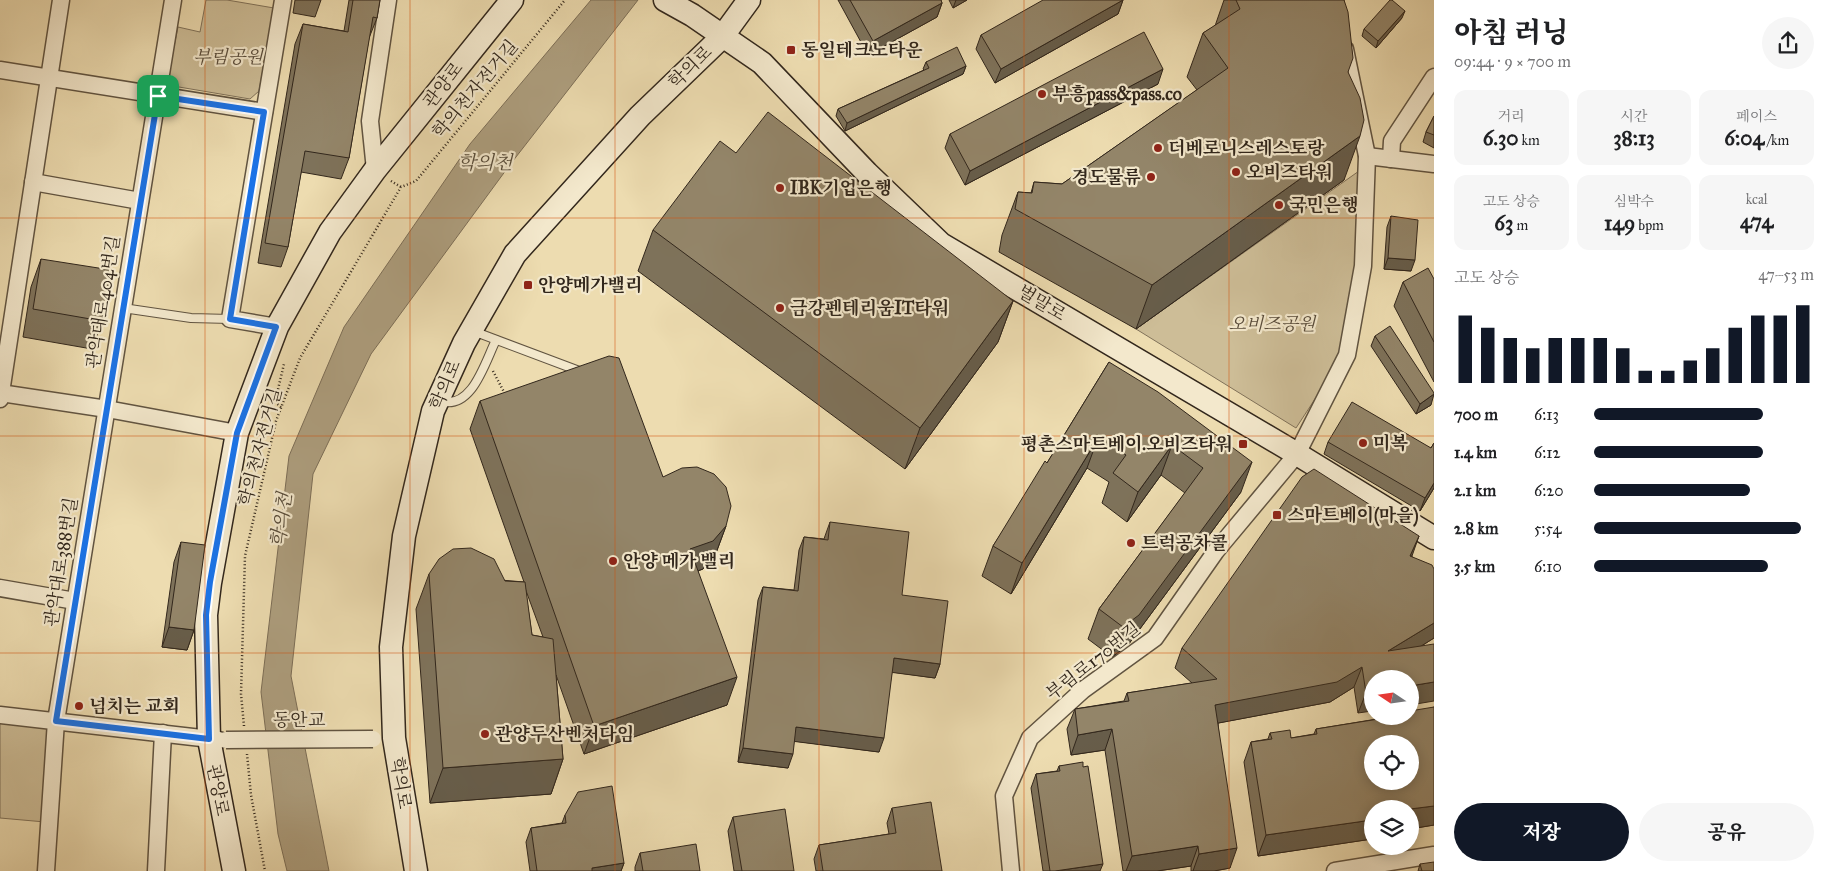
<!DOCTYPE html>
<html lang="ko">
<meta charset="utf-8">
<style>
body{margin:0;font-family:"IM FELL Great Primer","Noto Serif KR",serif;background:#f6f6f6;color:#202124;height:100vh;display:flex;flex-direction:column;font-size:19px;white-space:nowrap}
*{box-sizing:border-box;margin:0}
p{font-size:16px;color:#757577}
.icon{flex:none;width:28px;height:28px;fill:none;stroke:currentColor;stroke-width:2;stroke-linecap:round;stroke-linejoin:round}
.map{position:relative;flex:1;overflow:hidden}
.panel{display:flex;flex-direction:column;background:#fff;width:400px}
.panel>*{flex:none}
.needle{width:32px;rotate:283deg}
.controls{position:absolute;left:1364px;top:670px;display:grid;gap:10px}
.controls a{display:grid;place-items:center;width:55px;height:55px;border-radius:50%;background:#fff;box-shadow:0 2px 12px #0003;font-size:25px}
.pin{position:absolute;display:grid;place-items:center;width:42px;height:42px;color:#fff;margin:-21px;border-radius:10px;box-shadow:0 2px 8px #0006}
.round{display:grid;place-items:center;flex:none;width:52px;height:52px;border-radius:26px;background:#f6f6f6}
.overview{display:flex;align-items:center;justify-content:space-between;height:85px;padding:0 20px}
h1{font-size:28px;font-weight:800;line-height:38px}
.stats{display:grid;grid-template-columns:repeat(3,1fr);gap:8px;height:85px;padding:5px 20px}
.stats div{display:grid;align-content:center;border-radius:12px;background:#f6f6f6;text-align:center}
.stats b{font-size:21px;font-weight:800}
.stats small{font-size:14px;font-weight:400}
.stats p{font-size:14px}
.chart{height:140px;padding:10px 20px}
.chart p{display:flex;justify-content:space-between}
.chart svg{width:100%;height:90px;margin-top:5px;stroke:#111827;stroke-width:6}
.primary-button{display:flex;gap:10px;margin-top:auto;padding:10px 20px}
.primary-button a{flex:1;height:58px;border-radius:30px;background:#111827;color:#fff;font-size:20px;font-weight:800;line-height:58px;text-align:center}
.primary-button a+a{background:#f6f6f6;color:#202124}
ul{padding:0 20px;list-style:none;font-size:16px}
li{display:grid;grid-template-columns:80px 60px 1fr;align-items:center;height:38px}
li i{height:12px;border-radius:6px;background:#111827}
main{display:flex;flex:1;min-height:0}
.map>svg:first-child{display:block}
.green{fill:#cdbd97;stroke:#80725a}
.water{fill:#ad9e7e;stroke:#7c6e57}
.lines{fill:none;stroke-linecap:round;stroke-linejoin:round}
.lane-casing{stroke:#615441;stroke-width:10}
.street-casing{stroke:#615441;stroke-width:19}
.secondary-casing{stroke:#32271c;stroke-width:25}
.path{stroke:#32271c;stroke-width:2.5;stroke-dasharray:1 2.5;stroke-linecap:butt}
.lane{stroke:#f3e8cc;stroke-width:8}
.street{stroke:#f3e8cc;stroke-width:16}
.secondary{stroke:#f3e8cc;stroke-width:22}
.street-bridge-casing{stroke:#615441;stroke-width:19;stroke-linecap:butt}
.street-bridge{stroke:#f3e8cc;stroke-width:16}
.wall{fill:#7e725a;stroke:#32271c;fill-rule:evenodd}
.shaded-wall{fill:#675d4a;stroke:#32271c}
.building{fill:#938569;stroke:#32271c;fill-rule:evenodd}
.route-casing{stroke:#fff;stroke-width:10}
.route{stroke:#1a73e8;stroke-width:6}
.grid{fill:none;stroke:#d6540e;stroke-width:1;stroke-opacity:0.55}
.poi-dot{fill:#8f2418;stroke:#f3e8cc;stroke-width:2}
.labels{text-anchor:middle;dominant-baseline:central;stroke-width:4.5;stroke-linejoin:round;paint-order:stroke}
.poi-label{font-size:18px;font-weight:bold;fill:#32271c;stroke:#f3e8cc;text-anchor:start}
.park-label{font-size:18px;font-style:italic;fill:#594c3b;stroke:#f3e8cc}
.street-label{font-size:18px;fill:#32271c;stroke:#f3e8cc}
.water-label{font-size:19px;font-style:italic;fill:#574b39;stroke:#f3e8cc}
</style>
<main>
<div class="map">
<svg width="1434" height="871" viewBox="0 0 1434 871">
<rect width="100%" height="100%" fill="#eddcb0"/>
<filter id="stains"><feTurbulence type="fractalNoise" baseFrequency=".004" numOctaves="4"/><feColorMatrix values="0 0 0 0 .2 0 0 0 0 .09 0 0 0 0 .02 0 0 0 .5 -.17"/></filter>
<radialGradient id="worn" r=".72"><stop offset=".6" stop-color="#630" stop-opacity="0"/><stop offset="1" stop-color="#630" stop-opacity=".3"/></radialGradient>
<g class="green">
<path d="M206,0H227L274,8L259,91L250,99L173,86L167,80L178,27L200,32Z"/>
<path d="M1359,171L1362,190L1348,336L1336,367L1296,428L1136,329Z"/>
<path d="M0,722L46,728L50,731L45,822L0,818Z"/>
</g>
<path class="water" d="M591,0H638L509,166L371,354L313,474L291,676L329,871H287L278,834L261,692L289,456L344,327L470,144Z"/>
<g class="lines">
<g class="lane-casing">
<g id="lane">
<path d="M123,308L191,318L230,319"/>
<path d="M473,331L582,372"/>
<path d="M440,401C472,411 485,362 496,340"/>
</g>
</g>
<g class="street-casing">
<g id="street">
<path d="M0,70L264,112"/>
<path d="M1367,156L1434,164"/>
<path d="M1391,159L1392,141L1434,77"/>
<path d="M375,170L370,121L388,0"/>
<path d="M33,182L140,201"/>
<path d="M277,327L230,319L283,0"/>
<path d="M0,393L107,409L237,433"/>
<path d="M0,399L61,0"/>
<path d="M0,588L75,601"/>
<path d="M0,715L219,740"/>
<path d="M46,871L56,721L173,0"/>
<path d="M156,871L163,733"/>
<path d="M1011,871L1004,796L1030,738L1083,690L1155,638L1216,551L1297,454L1347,355L1363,266L1367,156L1345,49"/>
<path d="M1335,871L1434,855"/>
</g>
</g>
<g class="secondary-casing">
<g id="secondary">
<path d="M665,0L692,15L762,63L867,173L941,244L1297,454L1434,538"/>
<path d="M234,871L209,739L206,615L210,583L237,433L277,327L330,232L375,170L512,0"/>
<path d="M416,871L394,738L391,647L404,536L433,411L464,343L515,254L640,116L722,37L749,0"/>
</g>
</g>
<g class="path">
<path d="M391,181L401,187"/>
<path d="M493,371L505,394"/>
<path d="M281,407L275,402L284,364"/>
<path d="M244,726L241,694L245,556L276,421L300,358L401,187L416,181L565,0"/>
<path d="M247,754L251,795L265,871"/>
</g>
<use href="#lane" class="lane"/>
<use href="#street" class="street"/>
<use href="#secondary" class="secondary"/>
<g class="street-bridge-casing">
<path id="street-bridge" d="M226,740L373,739"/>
</g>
<use href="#street-bridge" class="street-bridge"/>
</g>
<g class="wall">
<path d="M295,0H321L315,17L293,13Z"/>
<path d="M349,0H380L377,18L369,38L349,158L341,179L301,172L288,247L281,267L258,263L295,44L303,24L344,31Z"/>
<path d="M838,0H941L942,3L937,17L868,55Z"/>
<path d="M949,0H967L953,8Z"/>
<path d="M1123,0L1118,14L995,83L976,49L981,35Z"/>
<path d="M1224,0H1344L1348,72L1344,180L1136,329L999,252L1002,235L1018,192L1031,193L1034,182L1062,184L1197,90L1187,77L1203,33L1215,26Z"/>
<path d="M1402,18L1376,48L1362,36L1364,29Z"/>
<path d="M926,62L966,66L963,74L845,131L836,116L838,109L924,70L923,69Z"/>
<path d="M1158,84L965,185L945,148L950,134Z"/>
<path d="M1434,116V148L1423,142L1426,132Z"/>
<path d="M1391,216L1411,271L1384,269L1387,227Z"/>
<path d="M653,230L1013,301L998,342L905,469L638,271Z"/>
<path d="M41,259L102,321L92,349L23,337L31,287Z"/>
<path d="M1434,279V382L1394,306L1403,282Z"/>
<path d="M1375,336L1431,405L1416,414L1371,346Z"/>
<path d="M1109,362L1241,492L1128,645L1112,657L1088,639L1099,609L1185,493L1161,475L1127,522L1102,503L1109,482L1087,468L1011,594L982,576L993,546L1047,463Z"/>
<path d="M480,401L663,477L726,526L716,553L703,569L698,571L727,705L584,754L556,675L563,759L551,794L430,803L416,609L429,574L524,582L470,429ZM525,588L543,637L532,635Z"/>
<path d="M1328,442L1431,448L1434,443V488L1420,511L1324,454Z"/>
<path d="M830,522L902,595L940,664L935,678L892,672L879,752L794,741L788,768L738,762L758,600L763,587L794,590L799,550L804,537L824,539L825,536Z"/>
<path d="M181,542L194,630L187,650L162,647L174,562Z"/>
<path d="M1412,556L1434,638L1423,645L1358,713L1354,687L1330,702L1218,723L1230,868L1214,871H1191V866L1157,871H1123L1105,750L1071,755L1067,729L1075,709L1124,701L1127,693L1192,683L1175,668L1182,648Z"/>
<path d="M1434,707V825L1410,829L1372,809V839L1258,856L1244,762L1251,742L1268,739L1270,733L1291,738L1314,734L1316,729L1383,718L1384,716H1410Z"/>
<path d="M1059,766L1083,767L1100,871H1043L1031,788L1036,774L1057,771Z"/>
<path d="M892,808L942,871H816L814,859L819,845L889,834L887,823Z"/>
<path d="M565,815L624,863L621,871H530L526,842L531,828L562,823Z"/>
<path d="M733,817L794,871H734L728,831Z"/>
<path d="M640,853L700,871H635V867Z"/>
<path d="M1420,864L1434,871H1418Z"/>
</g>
<g class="shaded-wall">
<path d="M956,0H967L953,8Z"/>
<path d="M1123,0L1118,14L995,83L1001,69Z"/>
<path d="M942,3L937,17L868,55L873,41Z"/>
<path d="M1405,11L1402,18L1376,48L1378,41Z"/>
<path d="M966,66L963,74L845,131L847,123Z"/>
<path d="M1163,69L1158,84L965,185L970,171Z"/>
<path d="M1360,136L1344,180L1136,329L1152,285Z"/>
<path d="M1388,258L1415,260L1411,271L1384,269Z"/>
<path d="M1013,301L998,342L905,469L920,428Z"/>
<path d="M1434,394L1431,405L1416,414L1420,404Z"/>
<path d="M1098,438L1087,468L1011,594L1022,563Z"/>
<path d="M1172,445L1161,475L1127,522L1138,492Z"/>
<path d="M1252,462L1241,492L1128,645L1112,657L1123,627Z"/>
<path d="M1434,483V488L1420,511L1425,498Z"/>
<path d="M726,526L716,553L703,569L680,577L690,549Z"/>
<path d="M1419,536L1412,556H1410Z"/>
<path d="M1434,623V638L1381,671L1388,651Z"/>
<path d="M169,627L194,630L187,650L162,647Z"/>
<path d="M894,658L940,664L935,678L889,672Z"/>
<path d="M1362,667L1354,687L1330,702L1208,725L1215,705Z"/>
<path d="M737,677L727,705L584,754L594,726Z"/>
<path d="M1434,682V701L1410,705V686Z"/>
<path d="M1372,692V711L1358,713L1366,693Z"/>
<path d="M796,727L884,738L879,752L791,741Z"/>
<path d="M1112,729L1105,750L1071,755L1078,735Z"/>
<path d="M743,748L793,754L788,768L738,762Z"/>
<path d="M563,759L551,794L430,803L443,768Z"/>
<path d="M1434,806V825L1410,829V809Z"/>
<path d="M1372,820V839L1258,856L1266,835Z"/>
<path d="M1198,846L1191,866L1157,871H1126L1132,856Z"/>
<path d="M1237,848L1230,868L1214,871H1193L1199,854Z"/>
<path d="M624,863L621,871H591L592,868Z"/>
<path d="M1103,864L1100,871H1055Z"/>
</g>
<g class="building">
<path d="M353,0H380L377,18L373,17L349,158L305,151L288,247L265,243L303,24L348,32Z"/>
<path d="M850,0H941L942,3L873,41Z"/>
<path d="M1043,0H1123L1001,69L981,35Z"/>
<path d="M1236,0H1344L1348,12L1353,58L1348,72L1360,98L1364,120L1360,136L1152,285L1015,209L1018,192L1032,193L1034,182L1062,184L1228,68L1203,33L1240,9Z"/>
<path d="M1390,0H1392L1405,11L1378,41L1364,29Z"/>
<path d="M1144,32L1163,69L970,171L950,134Z"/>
<path d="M957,47L966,66L847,123L838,109L929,68L926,62Z"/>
<path d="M768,112L1013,301L920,428L653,230L720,141L736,153Z"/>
<path d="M1434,116V135L1426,132Z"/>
<path d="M1391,216L1418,220L1415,260L1388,258Z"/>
<path d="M41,259L111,270L102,321L33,309Z"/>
<path d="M1428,268L1434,279V342L1403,282Z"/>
<path d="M1390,326L1434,393V394L1420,404L1375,336Z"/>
<path d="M609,356L619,358L663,477L682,468L697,467L714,474L726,487L731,506L726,526L713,541L690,549L737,677L594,726L480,401Z"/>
<path d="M1109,362L1158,392L1252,462L1139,615L1123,627L1099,609L1203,468L1172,445L1138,492L1113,473L1126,455L1098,438L1022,563L993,546L1045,461L1047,463Z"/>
<path d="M1352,402L1431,448L1434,443V483L1425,498L1328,442Z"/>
<path d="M1314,469L1419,536L1410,556L1432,565L1434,569V623L1388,651L1434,644V682L1410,686V679H1372V692L1366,693L1362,667L1337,682L1215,705L1237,848L1199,854L1198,846L1132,856L1112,729L1078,735L1075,709L1129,701L1127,693L1217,679L1182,648L1302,477Z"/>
<path d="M830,522L909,532L902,595L948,601L940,664L894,658L884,738L796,727L793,754L743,748L763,587L798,591L804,537L828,540Z"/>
<path d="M181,542L205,545L194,630L169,627Z"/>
<path d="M471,548L494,559L505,581L525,582L532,635L553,639L563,759L443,768L429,574L439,559L453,549Z"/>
<path d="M1434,707V806L1410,809H1372V820L1266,835L1251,742L1272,739L1270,733L1290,730L1291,738L1317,734L1316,729L1385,718L1384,716H1410V711ZM1372,744H1410V781H1372Z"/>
<path d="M1083,762V767L1088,766L1103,864L1055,871H1050L1036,774L1060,771L1059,766Z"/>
<path d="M612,786L624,863L592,868V871H537L531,828L566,823L565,815L578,792Z"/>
<path d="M931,802L942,871H823L819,845L896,833L892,808Z"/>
<path d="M785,809L794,871H742L733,817Z"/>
<path d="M696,844L700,871H643L640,853Z"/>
<path d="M1434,862V871H1422L1420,864Z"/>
</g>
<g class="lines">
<g class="route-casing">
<path id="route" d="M158,96L264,112L230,319L276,327L237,433L210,582L206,615L209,739L56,721Z"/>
</g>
<use href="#route" class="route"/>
</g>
<path class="grid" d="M205,0V871M410,0V871M615,0V871M819,0V871M1024,0V871M1229,0V871M0,218H1434M0,436H1434M0,653H1434"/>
<g class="poi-dot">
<rect x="786" y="45" width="10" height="10" rx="2.5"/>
<circle cx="1042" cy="94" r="5"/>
<circle cx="1158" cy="148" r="5"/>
<circle cx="1236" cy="172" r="5"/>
<circle cx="1151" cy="177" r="5"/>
<circle cx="780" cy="188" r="5"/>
<circle cx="1279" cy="205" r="5"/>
<rect x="523" y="280" width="10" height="10" rx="2.5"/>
<circle cx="780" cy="308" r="5"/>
<circle cx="1363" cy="443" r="5"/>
<rect x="1238" y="439" width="10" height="10" rx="2.5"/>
<rect x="1272" y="510" width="10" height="10" rx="2.5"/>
<circle cx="1131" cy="543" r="5"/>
<circle cx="613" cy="561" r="5"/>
<circle cx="79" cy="706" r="5"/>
<circle cx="485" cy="734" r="5"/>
</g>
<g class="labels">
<g class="poi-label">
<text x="801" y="50">동일테크노타운</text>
<text x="1052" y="94">부흥pass&amp;pass.co</text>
<text x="1168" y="148">더베로니스레스토랑</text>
<text x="1246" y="172">오비즈타워</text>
<text x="1141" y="177" text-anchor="end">경도물류</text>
<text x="790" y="188">IBK기업은행</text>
<text x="1289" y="205">국민은행</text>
<text x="538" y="285">안양메가밸리</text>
<text x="790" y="308">금강펜테리움IT타워</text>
<text x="1373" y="443">미복</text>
<text x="1233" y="444" text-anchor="end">평촌스마트베이.오비즈타워</text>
<text x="1287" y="515">스마트베이(마을)</text>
<text x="1141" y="543">트럭공차콜</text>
<text x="623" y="561">안양 메가 밸리</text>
<text x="89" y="706">넘치는 교회</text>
<text x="495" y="734">관양두산벤처다임</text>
</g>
<g class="park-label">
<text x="228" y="57">부림공원</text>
<text x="1272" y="324">오비즈공원</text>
</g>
<g class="street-label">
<text transform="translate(690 67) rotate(-44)">학의로</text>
<text transform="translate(443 85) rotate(-52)">관양로</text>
<text transform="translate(475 89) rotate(-50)">학의천자전거길</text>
<text transform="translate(103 302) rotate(-81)">관악대로404번길</text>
<text transform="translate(1042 303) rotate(31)">벌말로</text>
<text transform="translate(445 385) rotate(-67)">학의로</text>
<text transform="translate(260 447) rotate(-75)">학의천자전거길</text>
<text transform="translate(61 562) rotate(-81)">관악대로388번길</text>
<text transform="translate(1093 661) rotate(-38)">부림로170번길</text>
<text x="299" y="720">동안교</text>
<text transform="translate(401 783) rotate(81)">학의로</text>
<text transform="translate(218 790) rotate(79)">관양로</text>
</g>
<g class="water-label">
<text x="485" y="162">학의천</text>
<text transform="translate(281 520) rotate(-82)">학의천</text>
</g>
</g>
<rect width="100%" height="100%" filter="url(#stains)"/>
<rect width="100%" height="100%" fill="url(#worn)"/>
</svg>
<div class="controls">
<a><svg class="needle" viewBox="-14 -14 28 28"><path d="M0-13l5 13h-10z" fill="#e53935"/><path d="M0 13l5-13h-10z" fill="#757577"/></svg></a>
<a><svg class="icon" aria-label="locate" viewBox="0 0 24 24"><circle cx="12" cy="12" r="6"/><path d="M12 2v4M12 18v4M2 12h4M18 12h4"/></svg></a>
<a><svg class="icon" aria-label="layers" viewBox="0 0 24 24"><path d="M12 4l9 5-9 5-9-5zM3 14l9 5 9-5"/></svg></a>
</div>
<div class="pin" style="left:158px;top:96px;background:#1e9e55"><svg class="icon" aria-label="arrive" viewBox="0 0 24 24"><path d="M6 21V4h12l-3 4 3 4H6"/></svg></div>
</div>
<section class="panel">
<div class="overview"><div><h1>아침 러닝</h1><p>09:44 · 9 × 700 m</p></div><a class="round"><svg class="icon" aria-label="share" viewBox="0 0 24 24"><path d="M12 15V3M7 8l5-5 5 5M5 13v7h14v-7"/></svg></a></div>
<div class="stats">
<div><p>거리</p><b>6.30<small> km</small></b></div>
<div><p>시간</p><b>38:13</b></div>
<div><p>페이스</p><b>6:04<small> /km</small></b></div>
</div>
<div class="stats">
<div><p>고도 상승</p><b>63<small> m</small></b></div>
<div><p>심박수</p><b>149<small> bpm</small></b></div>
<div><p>kcal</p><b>474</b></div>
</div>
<div class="chart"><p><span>고도 상승</span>47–53 m</p>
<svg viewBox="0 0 160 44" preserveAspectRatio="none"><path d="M5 44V11M15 44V17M25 44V22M35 44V27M45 44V22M55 44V22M65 44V22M75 44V27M85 44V38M95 44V38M105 44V33M115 44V27M125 44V17M135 44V11M145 44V11M155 44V6"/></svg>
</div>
<ul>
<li><b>700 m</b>6:13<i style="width:77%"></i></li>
<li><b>1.4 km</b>6:12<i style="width:77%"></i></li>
<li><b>2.1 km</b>6:20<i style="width:71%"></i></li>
<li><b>2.8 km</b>5:54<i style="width:94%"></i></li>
<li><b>3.5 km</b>6:10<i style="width:79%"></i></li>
</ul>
<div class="primary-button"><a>저장</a><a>공유</a></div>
</section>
</main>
